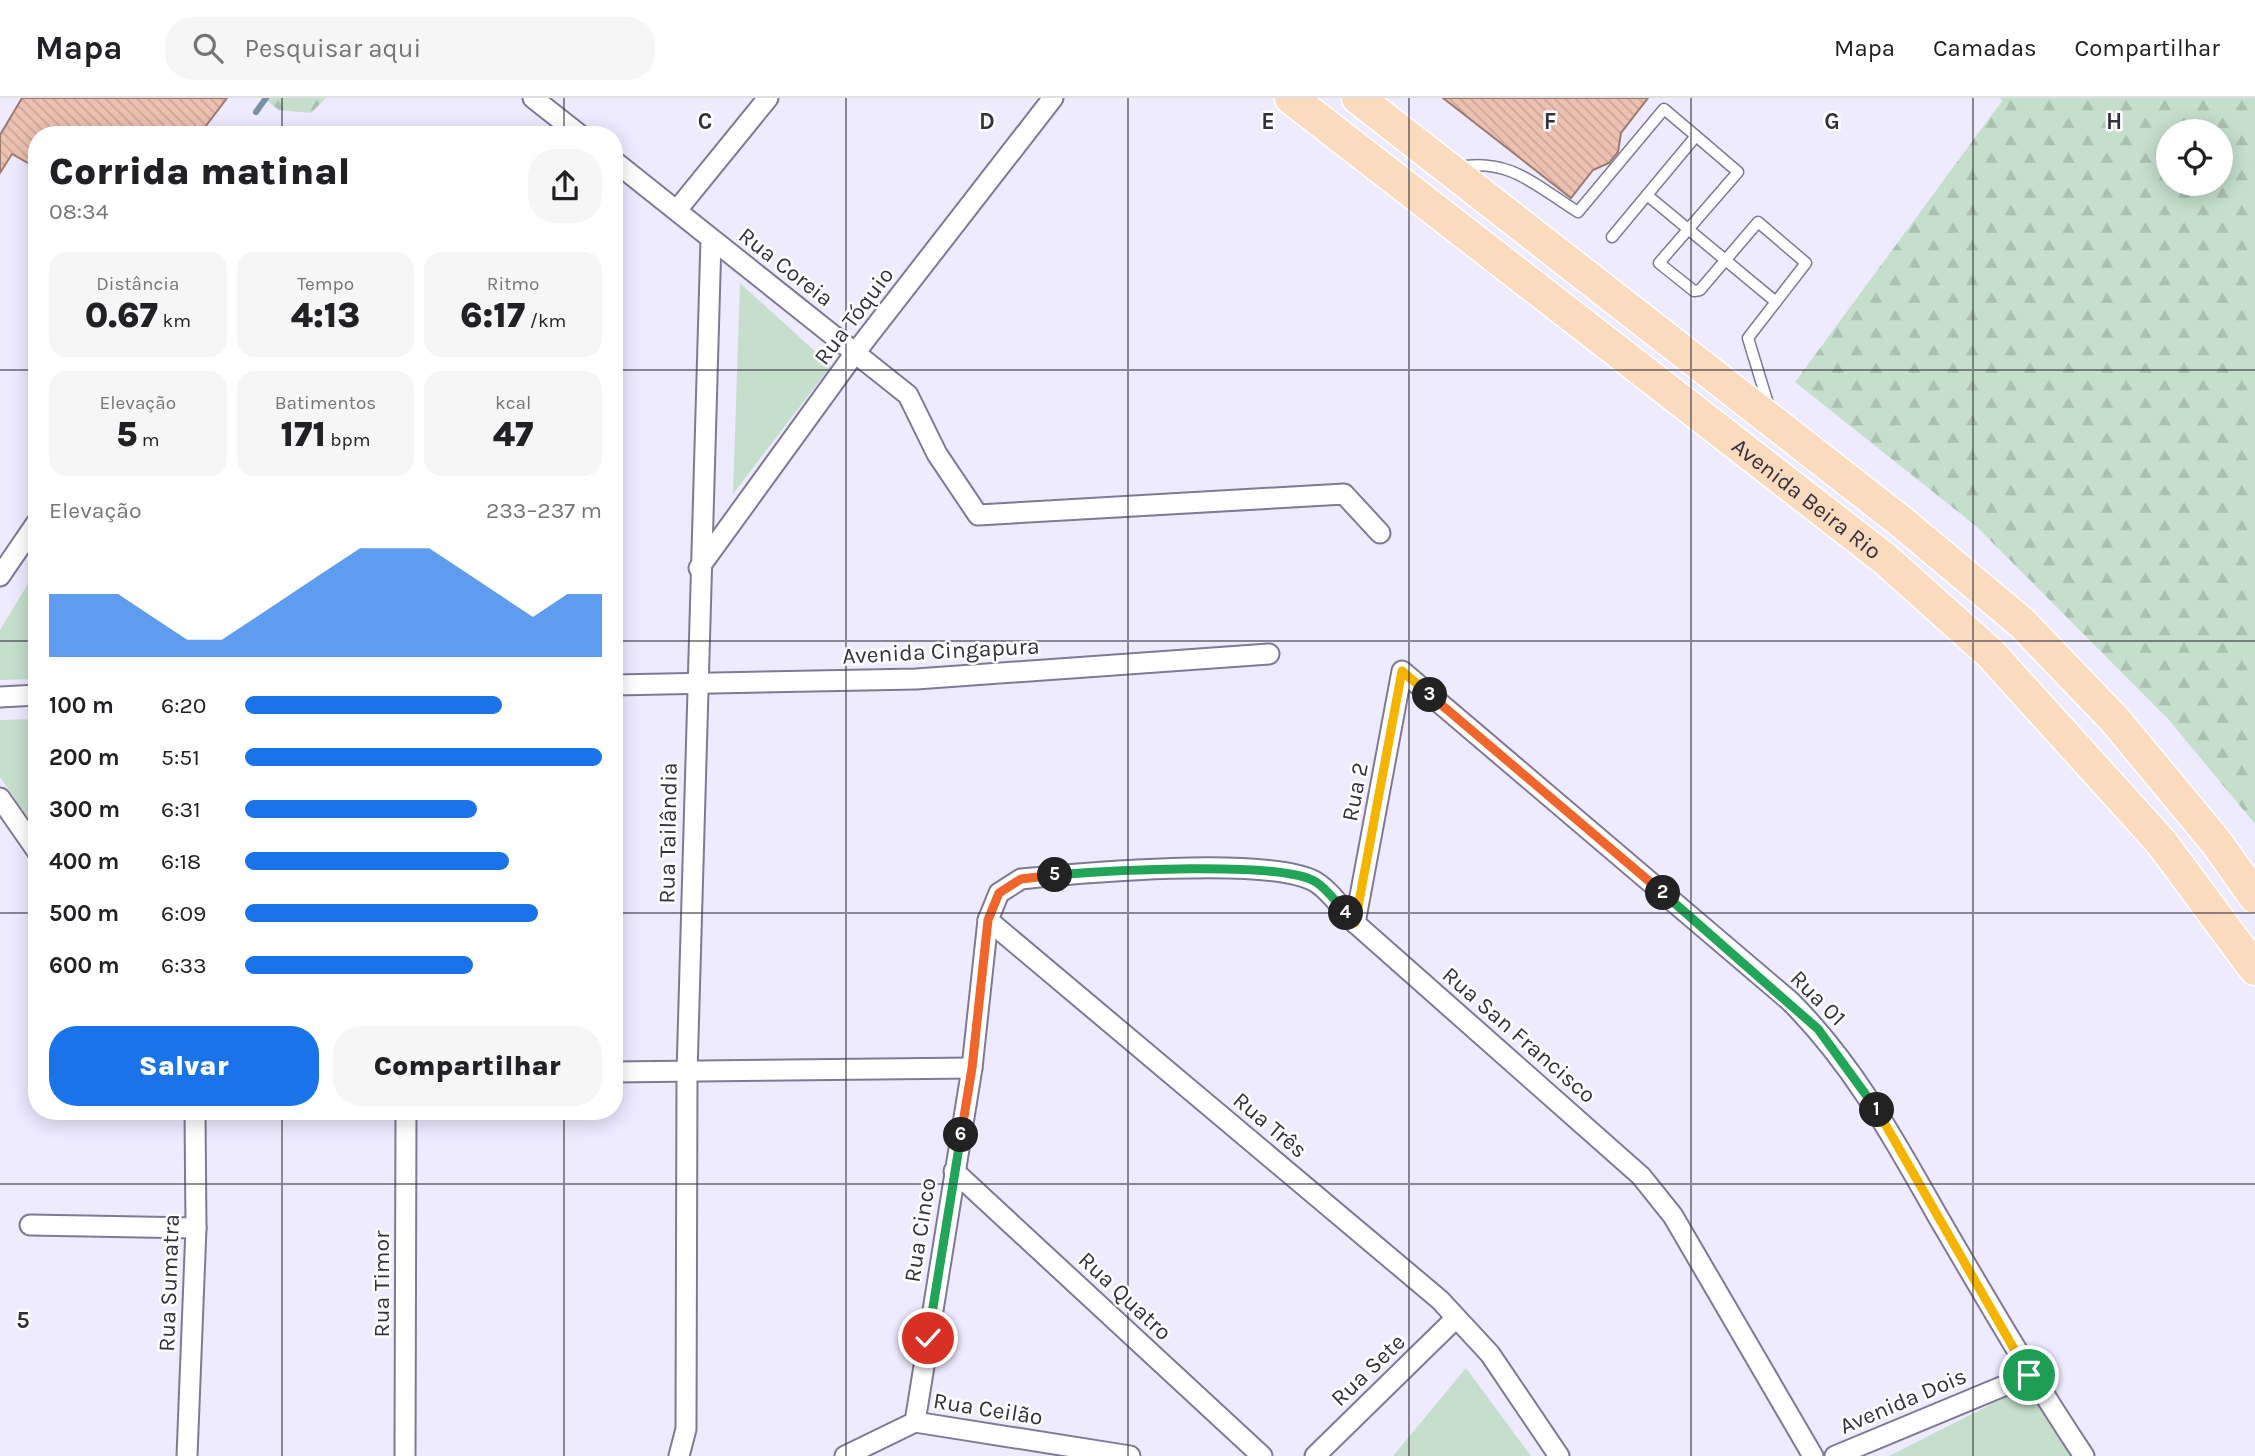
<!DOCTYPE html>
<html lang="pt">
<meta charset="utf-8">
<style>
body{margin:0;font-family:Karla,sans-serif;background:#f6f6f6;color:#202124;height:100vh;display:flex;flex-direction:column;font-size:26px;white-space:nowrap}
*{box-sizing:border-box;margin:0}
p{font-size:23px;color:#757577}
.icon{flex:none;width:38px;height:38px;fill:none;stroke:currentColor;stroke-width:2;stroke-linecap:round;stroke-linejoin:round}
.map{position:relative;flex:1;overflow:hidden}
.drawer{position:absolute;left:28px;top:28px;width:595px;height:994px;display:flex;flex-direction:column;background:#fff;border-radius:28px;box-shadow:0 4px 18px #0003}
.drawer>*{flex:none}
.tools{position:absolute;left:2156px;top:21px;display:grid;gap:14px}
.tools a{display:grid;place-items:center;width:77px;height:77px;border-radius:50%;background:#fff;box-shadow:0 4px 18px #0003;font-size:35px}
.pin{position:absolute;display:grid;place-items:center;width:60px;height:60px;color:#fff;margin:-30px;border:4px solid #fff;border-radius:50%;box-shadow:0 2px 7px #0007}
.km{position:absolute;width:35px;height:35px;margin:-18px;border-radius:50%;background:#222;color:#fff;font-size:19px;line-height:35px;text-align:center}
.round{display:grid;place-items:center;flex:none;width:74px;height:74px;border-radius:28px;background:#f6f6f6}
.summary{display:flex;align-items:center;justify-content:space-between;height:119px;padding:0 21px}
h1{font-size:38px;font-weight:800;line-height:52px}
.metrics{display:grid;grid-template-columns:repeat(3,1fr);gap:10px;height:119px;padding:7px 21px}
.metrics div{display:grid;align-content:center;border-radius:18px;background:#f6f6f6;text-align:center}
.metrics b{font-size:35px;font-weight:800}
.metrics small{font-size:19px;font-weight:400}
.metrics p{font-size:19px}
.chart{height:196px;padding:14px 21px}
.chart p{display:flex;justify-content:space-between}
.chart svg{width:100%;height:126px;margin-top:7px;fill:#1a73e8;opacity:.7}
.action{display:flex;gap:14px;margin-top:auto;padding:14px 21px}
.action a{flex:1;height:80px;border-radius:28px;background:#1a73e8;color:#fff;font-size:28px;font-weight:800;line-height:80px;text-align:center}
.action a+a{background:#f6f6f6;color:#202124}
ul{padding:0 21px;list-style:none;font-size:23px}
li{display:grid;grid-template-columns:112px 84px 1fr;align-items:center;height:52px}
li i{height:18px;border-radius:9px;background:#1a73e8}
header{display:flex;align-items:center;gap:42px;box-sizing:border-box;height:98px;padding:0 35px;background:#fff;border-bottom:2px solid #e0e0e0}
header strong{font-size:33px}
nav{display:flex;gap:38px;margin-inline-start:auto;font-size:24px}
.search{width:490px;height:63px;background:#f6f6f6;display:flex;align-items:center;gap:18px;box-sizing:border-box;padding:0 24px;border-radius:28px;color:#757577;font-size:26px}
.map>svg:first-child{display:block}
.green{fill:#c5dfcc}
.forest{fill:url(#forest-firs);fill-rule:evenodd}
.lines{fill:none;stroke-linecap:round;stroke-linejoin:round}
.stream{stroke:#7791a6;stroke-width:6}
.building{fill:url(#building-back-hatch);stroke:#9b7b6f;stroke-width:2}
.service-casing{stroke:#7f7996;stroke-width:13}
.minor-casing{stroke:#7f7996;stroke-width:23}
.primary-casing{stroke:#fff;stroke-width:35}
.service{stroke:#fff;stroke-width:10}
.minor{stroke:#fff;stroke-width:19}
.primary{stroke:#fbdbbe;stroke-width:32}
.split-1-casing{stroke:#fff;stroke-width:14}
.split-2-casing{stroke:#fff;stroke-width:14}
.split-3-casing{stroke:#fff;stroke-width:14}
.split-4-casing{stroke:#fff;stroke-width:14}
.split-5-casing{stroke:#fff;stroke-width:14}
.split-6-casing{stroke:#fff;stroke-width:14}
.split-7-casing{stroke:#fff;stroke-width:14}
.split-1{stroke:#f5b400;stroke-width:9}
.split-2{stroke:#22a559;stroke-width:9}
.split-3{stroke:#f0652b;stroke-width:9}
.split-4{stroke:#f5b400;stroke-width:9}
.split-5{stroke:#22a559;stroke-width:9}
.split-6{stroke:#f0652b;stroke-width:9}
.split-7{stroke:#22a559;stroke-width:9}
.grid{fill:none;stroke:#34313d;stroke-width:2;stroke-opacity:0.55}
.labels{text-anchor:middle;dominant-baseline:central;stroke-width:5;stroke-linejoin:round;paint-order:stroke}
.street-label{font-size:23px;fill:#34313d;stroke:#fff}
.grid-label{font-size:23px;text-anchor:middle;font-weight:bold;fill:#34313d;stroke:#fff;stroke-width:5;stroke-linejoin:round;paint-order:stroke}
</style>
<header>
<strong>Mapa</strong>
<div class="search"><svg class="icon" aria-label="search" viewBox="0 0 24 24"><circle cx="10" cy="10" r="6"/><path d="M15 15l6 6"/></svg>Pesquisar aqui</div>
<nav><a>Mapa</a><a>Camadas</a><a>Compartilhar</a></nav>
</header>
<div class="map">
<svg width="2255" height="1358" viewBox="0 0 2255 1358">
<defs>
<pattern id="forest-firs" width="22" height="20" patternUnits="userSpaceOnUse" patternTransform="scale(1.75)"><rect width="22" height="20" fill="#c5dfcc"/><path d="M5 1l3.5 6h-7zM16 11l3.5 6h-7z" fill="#aac0b0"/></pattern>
<pattern id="building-back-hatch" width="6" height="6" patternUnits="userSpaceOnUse" patternTransform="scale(1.75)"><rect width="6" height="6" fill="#edc1b1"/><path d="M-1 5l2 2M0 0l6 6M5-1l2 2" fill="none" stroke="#cca699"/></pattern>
</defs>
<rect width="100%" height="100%" fill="#efebff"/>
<g class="green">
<path d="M740,185L831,268L733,396Z"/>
<path d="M37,471V581L0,582V532Z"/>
<path d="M37,621V734L0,679V622Z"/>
<path d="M1466,1270L1531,1358H1393Z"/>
<path d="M2027,1288L2079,1358H1889Z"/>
</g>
<g class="forest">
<path d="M263,0H326L311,15L279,12Z"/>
<path d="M2000,0H2255V726L2169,622L1976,428L1795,284L2002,3ZM2168,33H2221V86H2168Z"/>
</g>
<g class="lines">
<path class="stream" d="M256,14L266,0"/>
</g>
<g class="building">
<path d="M22,0H227L199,37H37V70L12,56L0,75V37Z"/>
<path d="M1443,0H1648L1621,35L1618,54L1609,65L1593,72L1571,100Z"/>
</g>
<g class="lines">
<g class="service-casing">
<g id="service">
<path d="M1696,38L1738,74L1659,165L1694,193L1700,192L1758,124L1806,165L1748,240L1769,309"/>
<path d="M1459,69C1511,60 1536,88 1578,114L1664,11L1696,38L1612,139"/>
<path d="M1647,97L1776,204"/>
</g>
</g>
<g class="minor-casing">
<g id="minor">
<path d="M533,0L580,37"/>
<path d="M614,63L908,297L937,356L978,417L1344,396L1380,435"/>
<path d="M677,112L768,0"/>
<path d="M699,470L855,255L1053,0"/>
<path d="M0,478L37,424"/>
<path d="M614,587L916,581L1269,556"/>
<path d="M0,599L37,597"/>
<path d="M0,700L37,753"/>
<path d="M1355,825L1402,573L1790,903C1853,966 1894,1041 1937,1117C1985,1199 2032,1280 2084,1358"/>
<path d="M614,974L972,970"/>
<path d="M954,1073L1262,1358"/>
<path d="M30,1127L196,1130"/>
<path d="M915,1324L972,970L988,822"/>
<path d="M187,1358L196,1130L195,1013"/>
<path d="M405,1358L406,1013"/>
<path d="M679,1358L686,1331L687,975L711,141"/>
<path d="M845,1358L915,1324L1130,1358"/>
<path d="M1315,1358L1455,1221"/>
<path d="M1559,1358L1490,1256L1440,1202L988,822L999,795L1021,781C1080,775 1266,758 1314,783C1329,791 1343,812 1355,825L1641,1078L1673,1118L1813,1358"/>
<path d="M1835,1358L2030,1277"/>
</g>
</g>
<g class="primary-casing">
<g id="primary">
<path id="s1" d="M1291,0L1885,461L1991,556L2161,744L2255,871"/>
<path d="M1358,0L1899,422L2022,525L2115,622L2216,744L2255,799"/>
</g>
</g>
<use href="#service" class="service"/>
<use href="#minor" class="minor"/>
<use href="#primary" class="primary"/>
</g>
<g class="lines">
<g class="split-1-casing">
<path id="split-1" d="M1877,1012L2029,1277"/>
</g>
<g class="split-2-casing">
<path id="split-2" d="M1663,795L1818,931L1877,1012"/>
</g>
<g class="split-3-casing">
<path id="split-3" d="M1430,597L1663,795"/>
</g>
<g class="split-4-casing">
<path id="split-4" d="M1346,815L1355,825L1402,573L1430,597"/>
</g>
<g class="split-5-casing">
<path id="split-5" d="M1055,777C1102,773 1282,762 1316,784C1327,791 1337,805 1346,815"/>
</g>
<g class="split-6-casing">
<path id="split-6" d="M961,1037L972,970L988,822L999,795L1021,781L1055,777"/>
</g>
<g class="split-7-casing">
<path id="split-7" d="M928,1240L961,1037"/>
</g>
<use href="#split-1" class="split-1"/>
<use href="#split-2" class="split-2"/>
<use href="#split-3" class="split-3"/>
<use href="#split-4" class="split-4"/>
<use href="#split-5" class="split-5"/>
<use href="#split-6" class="split-6"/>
<use href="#split-7" class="split-7"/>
</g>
<path class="grid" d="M282,0V37M564,0V37M846,0V1358M1128,0V1358M1409,0V1358M1691,0V1358M1973,0V1358M0,272H37M614,272H2255M0,543H37M614,543H2255M0,815H37M614,815H2255M282,1013V1358M564,1013V1358M0,1086H2255"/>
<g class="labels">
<g class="street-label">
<text transform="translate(786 169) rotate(38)">Rua Coreia</text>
<text transform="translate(854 218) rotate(-53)">Rua Tóquio</text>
<text stroke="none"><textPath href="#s1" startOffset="653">Avenida Beira Rio</textPath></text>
<text transform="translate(941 553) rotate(-3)">Avenida Cingapura</text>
<text transform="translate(1355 694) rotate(-79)">Rua 2</text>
<text transform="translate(668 735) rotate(-89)">Rua Tailândia</text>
<text transform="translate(1818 900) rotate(45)">Rua 01</text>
<text transform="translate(1519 937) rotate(41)">Rua San Francisco</text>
<text transform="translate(1270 1027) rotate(40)">Rua Três</text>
<text transform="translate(920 1132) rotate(-81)">Rua Cinco</text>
<text transform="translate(169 1185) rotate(-88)">Rua Sumatra</text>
<text transform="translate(381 1186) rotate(-90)">Rua Timor</text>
<text transform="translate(1125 1198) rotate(43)">Rua Quatro</text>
<text transform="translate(1368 1272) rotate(-44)">Rua Sete</text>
<text transform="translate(1903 1303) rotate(-23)">Avenida Dois</text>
<text transform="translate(988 1311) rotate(9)">Rua Ceilão</text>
</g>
</g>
<g class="grid-label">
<text x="705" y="31">C</text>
<text x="987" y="31">D</text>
<text x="1268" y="31">E</text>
<text x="1550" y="31">F</text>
<text x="1832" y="31">G</text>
<text x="2114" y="31">H</text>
<text x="23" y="1230">5</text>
</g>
</svg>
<div class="tools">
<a><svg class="icon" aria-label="locate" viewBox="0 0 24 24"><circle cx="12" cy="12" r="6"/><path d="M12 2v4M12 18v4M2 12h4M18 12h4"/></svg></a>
</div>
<div class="pin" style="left:2029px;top:1277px;background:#1e9e55"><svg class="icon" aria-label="arrive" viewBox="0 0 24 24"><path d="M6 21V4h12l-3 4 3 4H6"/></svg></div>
<div class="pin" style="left:928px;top:1240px;background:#d93025"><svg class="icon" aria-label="check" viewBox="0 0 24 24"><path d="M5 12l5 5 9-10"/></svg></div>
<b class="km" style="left:1877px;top:1012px">1</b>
<b class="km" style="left:1663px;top:795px">2</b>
<b class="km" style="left:1430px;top:597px">3</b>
<b class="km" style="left:1346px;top:815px">4</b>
<b class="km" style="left:1055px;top:777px">5</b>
<b class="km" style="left:961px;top:1037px">6</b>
<section class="drawer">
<div class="summary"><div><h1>Corrida matinal</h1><p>08:34</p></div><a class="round"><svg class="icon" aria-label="share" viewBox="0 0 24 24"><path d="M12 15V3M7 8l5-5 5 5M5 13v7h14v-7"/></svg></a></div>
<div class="metrics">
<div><p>Distância</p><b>0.67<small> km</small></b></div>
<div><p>Tempo</p><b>4:13</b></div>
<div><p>Ritmo</p><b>6:17<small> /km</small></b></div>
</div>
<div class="metrics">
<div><p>Elevação</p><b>5<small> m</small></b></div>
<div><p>Batimentos</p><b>171<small> bpm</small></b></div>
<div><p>kcal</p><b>47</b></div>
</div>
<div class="chart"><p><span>Elevação</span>233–237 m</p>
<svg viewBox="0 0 160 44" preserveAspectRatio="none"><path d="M0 44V22L10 22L20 22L30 30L40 38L50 38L60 30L70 22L80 14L90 6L100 6L110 6L120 14L130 22L140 30L150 22L160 22V44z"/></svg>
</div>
<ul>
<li><b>100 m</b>6:20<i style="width:72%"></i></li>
<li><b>200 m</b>5:51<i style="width:100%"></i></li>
<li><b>300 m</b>6:31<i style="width:65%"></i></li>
<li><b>400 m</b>6:18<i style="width:74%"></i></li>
<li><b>500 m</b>6:09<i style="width:82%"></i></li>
<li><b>600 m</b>6:33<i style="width:64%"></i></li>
</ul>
<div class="action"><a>Salvar</a><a>Compartilhar</a></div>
</section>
</div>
